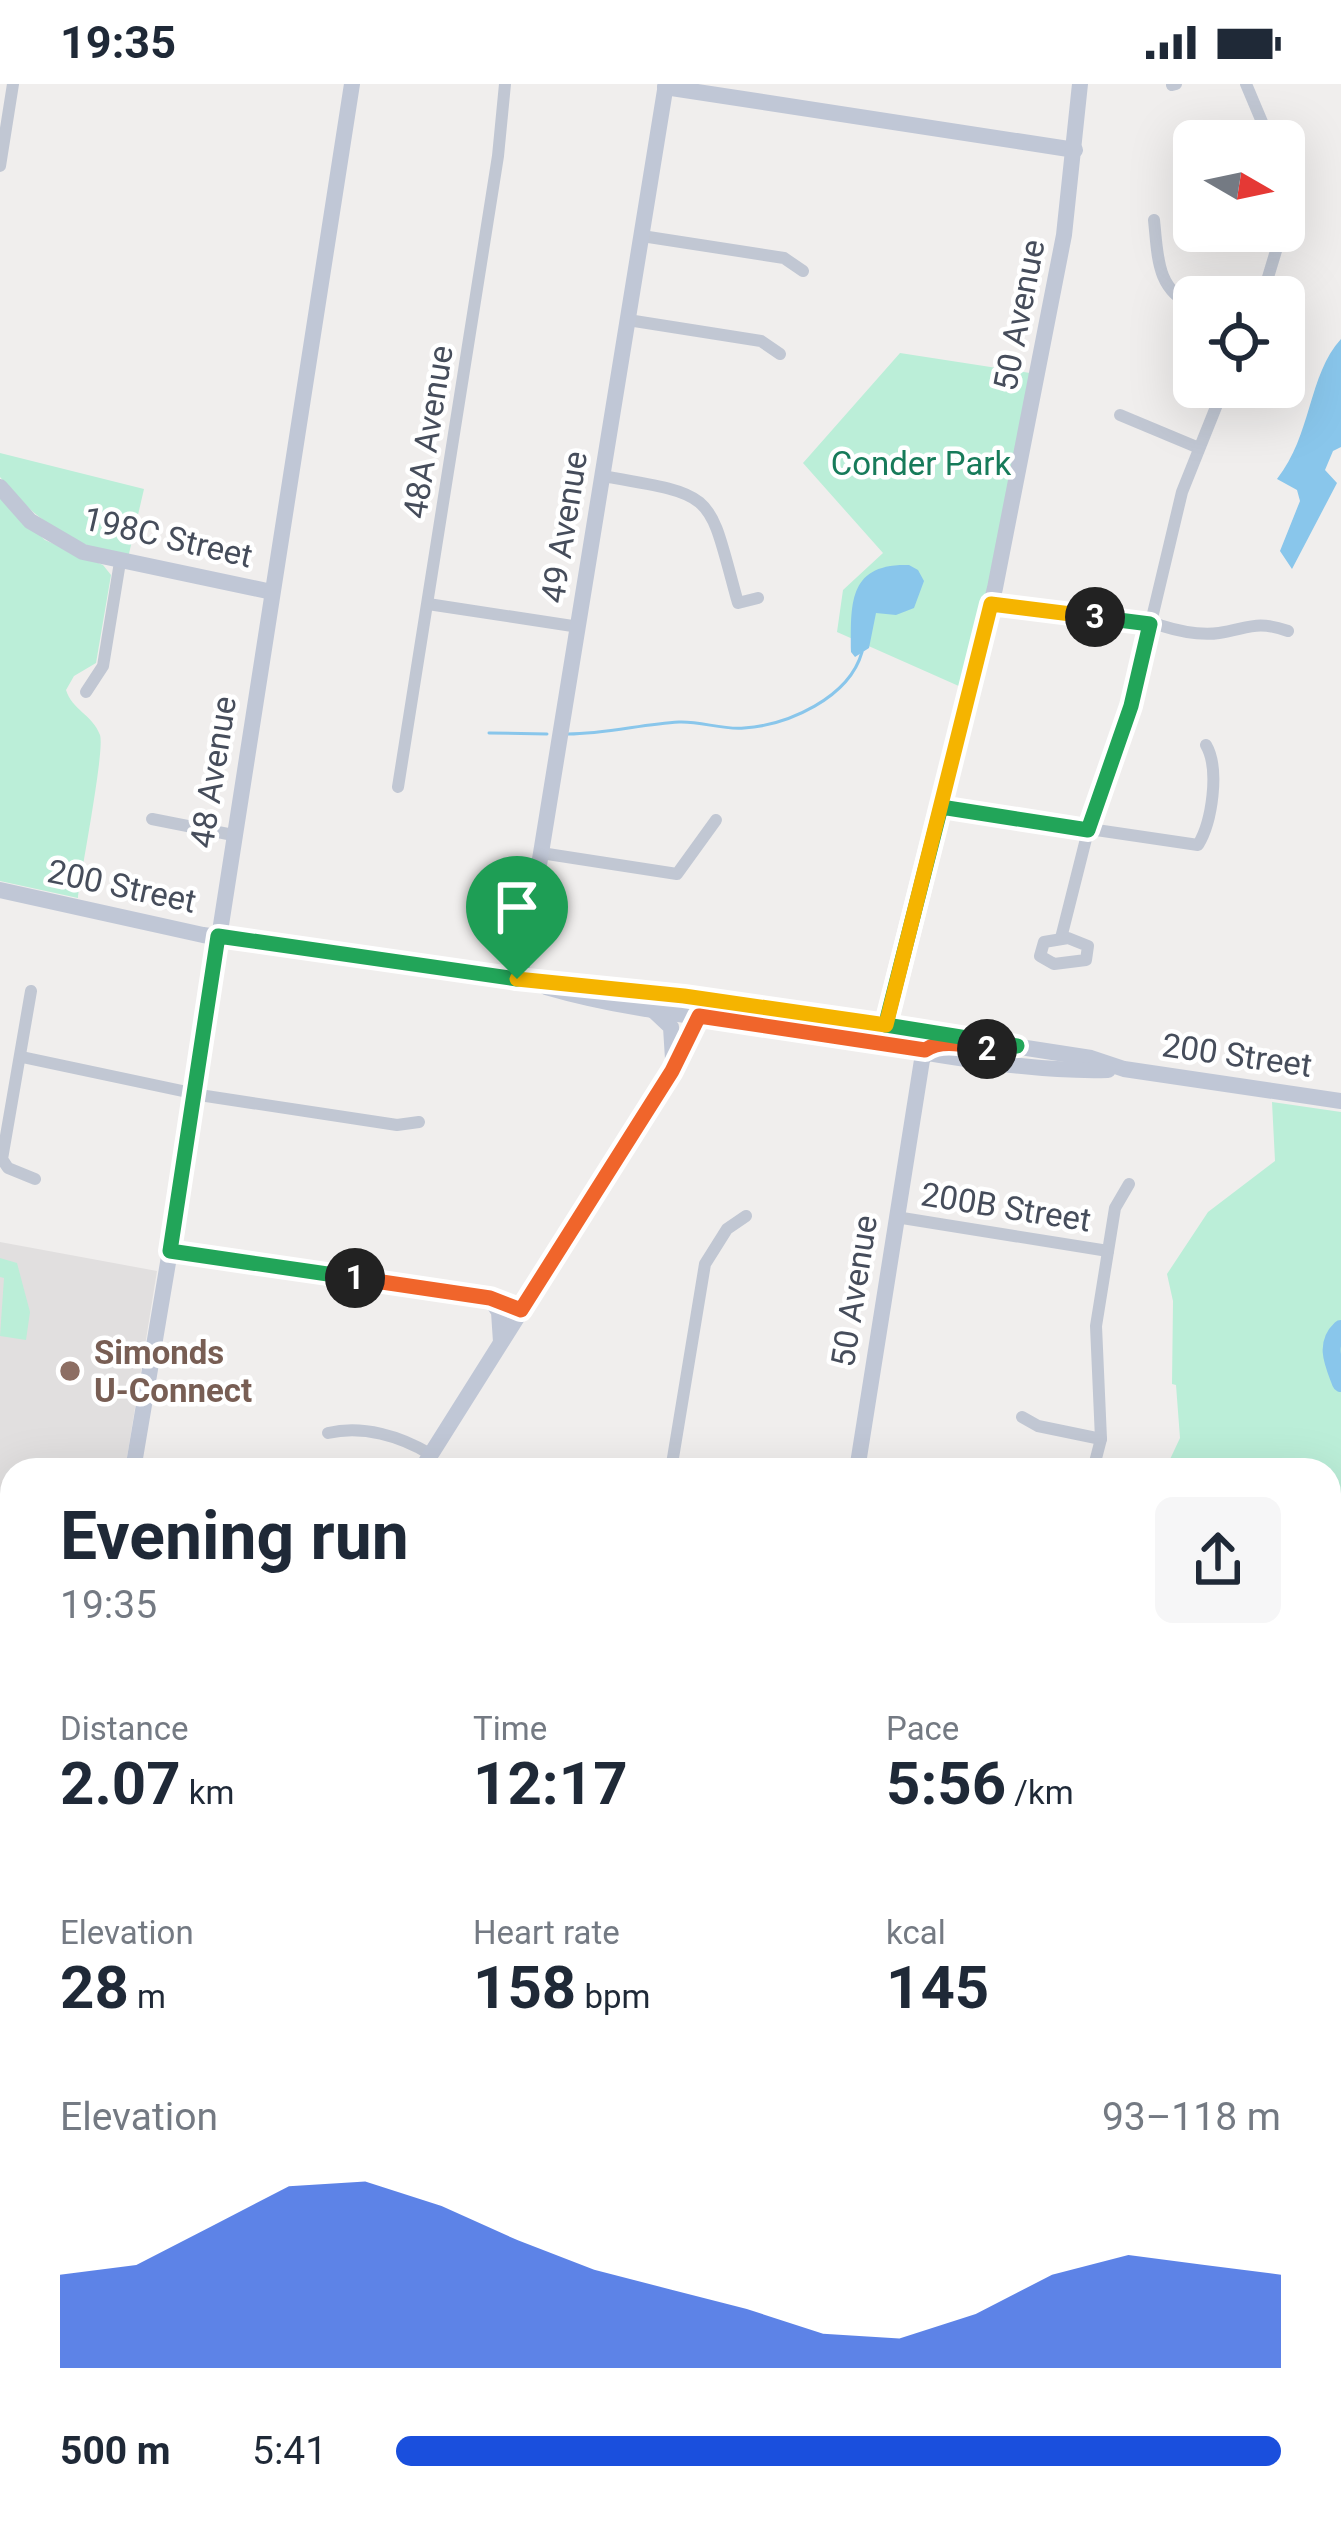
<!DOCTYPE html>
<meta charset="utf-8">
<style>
body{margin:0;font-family:Roboto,sans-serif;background:#f6f6f7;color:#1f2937;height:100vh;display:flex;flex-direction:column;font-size:45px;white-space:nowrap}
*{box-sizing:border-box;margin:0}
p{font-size:39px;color:#747a83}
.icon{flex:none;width:66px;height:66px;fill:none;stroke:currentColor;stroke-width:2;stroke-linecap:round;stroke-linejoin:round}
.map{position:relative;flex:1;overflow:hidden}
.panel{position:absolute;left:0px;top:1374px;width:1341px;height:1065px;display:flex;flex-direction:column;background:#fff;border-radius:36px 36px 0 0;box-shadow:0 12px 48px #0002}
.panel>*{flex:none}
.needle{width:78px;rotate:99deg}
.tools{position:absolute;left:1173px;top:36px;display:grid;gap:24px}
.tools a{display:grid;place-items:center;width:132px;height:132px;border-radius:18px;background:#fff;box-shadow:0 12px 48px #0002;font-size:60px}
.pin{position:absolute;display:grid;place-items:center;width:102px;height:102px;color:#fff;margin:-123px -51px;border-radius:50% 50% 50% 0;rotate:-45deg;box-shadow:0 0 12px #0007}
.pin .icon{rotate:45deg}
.km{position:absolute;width:60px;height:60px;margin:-30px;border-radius:50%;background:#222;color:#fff;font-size:33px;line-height:60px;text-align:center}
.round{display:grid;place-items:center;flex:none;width:126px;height:126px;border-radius:18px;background:#f6f6f7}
.head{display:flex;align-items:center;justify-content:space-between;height:204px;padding:0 60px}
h1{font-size:66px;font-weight:700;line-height:90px}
.figures{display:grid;grid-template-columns:repeat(3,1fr);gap:18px;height:204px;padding:12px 60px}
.figures div{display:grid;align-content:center}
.figures b{font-size:60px;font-weight:700}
.figures small{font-size:33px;font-weight:400}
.figures p{font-size:33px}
.chart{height:336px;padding:24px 60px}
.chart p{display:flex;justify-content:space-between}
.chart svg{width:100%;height:216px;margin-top:12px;fill:#1a4fdd;opacity:.7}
ul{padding:0 60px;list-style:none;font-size:39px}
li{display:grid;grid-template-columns:192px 144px 1fr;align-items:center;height:90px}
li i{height:30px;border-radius:15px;background:#1a4fdd}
.status{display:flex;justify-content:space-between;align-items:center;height:84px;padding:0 60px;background:#fff;direction:ltr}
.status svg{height:33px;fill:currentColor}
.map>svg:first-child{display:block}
.education{fill:#e1dfdf}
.green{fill:#bbeed8}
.water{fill:#89c6eb}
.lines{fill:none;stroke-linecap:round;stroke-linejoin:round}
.stream{stroke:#89c6eb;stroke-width:3}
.river{stroke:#89c6eb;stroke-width:18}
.street{stroke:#c1c7d3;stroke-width:12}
.secondary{stroke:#c0c7d6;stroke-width:16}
.split-1-casing{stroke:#fff;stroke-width:24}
.split-2-casing{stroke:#fff;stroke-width:24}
.split-3-casing{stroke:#fff;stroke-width:24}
.split-4-casing{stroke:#fff;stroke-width:24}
.split-1{stroke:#22a559;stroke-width:15}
.split-2{stroke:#f0652b;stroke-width:15}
.split-3{stroke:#22a559;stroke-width:15}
.split-4{stroke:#f5b400;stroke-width:15}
.education-dot{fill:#8d6e63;stroke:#fff;stroke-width:4.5}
.labels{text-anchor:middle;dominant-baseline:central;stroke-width:9;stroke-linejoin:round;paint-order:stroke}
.street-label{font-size:33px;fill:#464d5b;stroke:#fff}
.park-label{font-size:33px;fill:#177b5a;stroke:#fff}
.education-label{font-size:33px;font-weight:bold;fill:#785e54;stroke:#fff;text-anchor:start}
</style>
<div class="status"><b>19:35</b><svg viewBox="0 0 49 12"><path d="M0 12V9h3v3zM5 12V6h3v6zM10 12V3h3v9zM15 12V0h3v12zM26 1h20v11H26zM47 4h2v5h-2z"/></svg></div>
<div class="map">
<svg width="1341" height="2437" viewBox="0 0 1341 2437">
<rect width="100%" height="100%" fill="#f0eeed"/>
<g class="education">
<path d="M0,1158L157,1187L125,1386H12V1416L0,1414Z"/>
<path d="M0,2095L12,2097V2355L0,2353Z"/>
</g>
<g class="green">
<path d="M900,269L1030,289L982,533L961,603L837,548L843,506L883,469L803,379Z"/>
<path d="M0,369L144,405L128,474C74,462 35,437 0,393Z"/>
<path d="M0,414L45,456L103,481L111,491L96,579L74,592L66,606C72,626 92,630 100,651C105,666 81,788 78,814L0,797Z"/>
<path d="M1272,1018L1341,1028V1808L1329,1813V1386H1165L1180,1354L1176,1301L1172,1300L1173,1217L1167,1190L1208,1128L1275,1077Z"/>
<path d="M0,1174L17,1179L30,1228L26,1256L0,1252L4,1194L0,1193Z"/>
<path d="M0,1414L12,1416V1526L0,1521Z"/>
<path d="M923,2427H1282L1280,2437H947V2432Z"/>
</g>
<g class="water">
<path d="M1341,255V363L1333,367L1325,386L1337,399L1292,485L1280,467L1300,417L1297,406L1277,395C1312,351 1308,291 1341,255Z"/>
<path d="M909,481L918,486L924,497L914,524L896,531L876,529L869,564L855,573L851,568C851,521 847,479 909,481Z"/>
</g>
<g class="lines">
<g class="stream">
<path d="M489,649L547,650"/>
<path d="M568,650C606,650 642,640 679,638C701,637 722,646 744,644C788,641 849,614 862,568"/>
<path d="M0,1498L12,1502"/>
<path d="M0,2099L12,2098"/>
<path d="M973,2427L984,2437"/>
</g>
<g class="river">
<path d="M1341,1245C1324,1261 1334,1280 1341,1299"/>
<path d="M1329,1440L1341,1429"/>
</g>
<g class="street">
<path d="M1246,0L1270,57"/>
<path d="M1172,1L1176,0"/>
<path d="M0,82L13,0"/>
<path d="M1154,136C1158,173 1156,206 1194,222"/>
<path d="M642,152L784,174L803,187"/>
<path d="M1262,213L1282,147"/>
<path d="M628,236L761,257L780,270"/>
<path d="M1120,331L1199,364"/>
<path d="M603,392C719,412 707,407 738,519L758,514"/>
<path d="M428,520L579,543"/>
<path d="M991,520L1159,541C1178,547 1199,552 1219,549C1250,544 1256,536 1288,547"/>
<path d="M86,608L103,582L120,478"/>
<path d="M398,703L498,72L505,0"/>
<path d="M941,723L1198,761C1212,738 1220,685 1206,661"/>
<path d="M152,735L233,751"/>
<path d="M541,769L677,790L716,736"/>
<path d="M1061,854L1091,735L1131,622L1182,408L1224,303"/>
<path d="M1068,854L1088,862L1086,876L1054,880L1040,872L1044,858Z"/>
<path d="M31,907L2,1075L8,1084L35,1095"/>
<path d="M22,973L206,1012L397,1041L419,1038"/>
<path d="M896,1133L1108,1167"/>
<path d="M171,1167L468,1210L502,1216L521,1226"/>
<path d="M1022,1333L1038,1342L1101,1355"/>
<path d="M328,1349C363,1341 400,1352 430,1370"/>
<path d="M671,1386L705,1180L727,1145L746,1132"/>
<path d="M1093,1386L1101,1355L1096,1242L1115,1124L1129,1100"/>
<path d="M0,1620L12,1622"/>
<path d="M1329,2423L1341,2425"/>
<path d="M110,2437L111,2431"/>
</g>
<g class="secondary">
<path d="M665,3L1075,66"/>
<path d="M0,403L30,437L83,468L272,508"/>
<path d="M0,806L203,851L517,895L573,898L730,918L1091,974L1124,985L1341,1017"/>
<path d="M517,895L522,881L541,769L666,0"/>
<path d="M546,903C628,927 715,934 799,947C893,962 1014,989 1108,986"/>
<path d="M653,926L671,943L673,975"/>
<path d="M881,960L995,504L1064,151L1080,0"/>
<path d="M490,1214L499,1228L501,1258"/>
<path d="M133,1386L173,1149L352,0"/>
<path d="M421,1386L672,987L700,925"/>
<path d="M857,1386L922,976L930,963"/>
<path d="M0,2047L12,2028"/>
<path d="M1329,2056L1341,2058"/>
<path d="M466,2427L467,2437"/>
</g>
</g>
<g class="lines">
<g class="split-1-casing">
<path id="split-1" d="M355,1194L170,1167L218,852L517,895"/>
</g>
<g class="split-2-casing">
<path id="split-2" d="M355,1194L490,1214L521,1226L672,987L699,932L925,966C943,954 967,962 987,965"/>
</g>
<g class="split-3-casing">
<path id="split-3" d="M987,965L1017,962L886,941L888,931L941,723L1088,746L1131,622L1150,540L1095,533"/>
</g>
<g class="split-4-casing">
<path id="split-4" d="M517,895L684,912L886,941L991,520L1095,533"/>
</g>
<use href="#split-1" class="split-1"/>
<use href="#split-2" class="split-2"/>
<use href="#split-3" class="split-3"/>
<use href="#split-4" class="split-4"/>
</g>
<circle class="education-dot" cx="70" cy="1287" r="12"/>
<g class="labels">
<g class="street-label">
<text transform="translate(1019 231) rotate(-79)">50 Avenue</text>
<text transform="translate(428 348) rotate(-81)">48A Avenue</text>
<text transform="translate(564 443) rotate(-81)">49 Avenue</text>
<text transform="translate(168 453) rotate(13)">198C Street</text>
<text transform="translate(213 688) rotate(-81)">48 Avenue</text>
<text transform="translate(122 802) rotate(12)">200 Street</text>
<text transform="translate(1237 971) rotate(8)">200 Street</text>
<text transform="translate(1006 1123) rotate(9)">200B Street</text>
<text transform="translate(854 1207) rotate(-81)">50 Avenue</text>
</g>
<g class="park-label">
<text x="921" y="379">Conder Park</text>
</g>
<g class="education-label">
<text x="94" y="1268">Simonds<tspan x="94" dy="38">U-Connect</tspan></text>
</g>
</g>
</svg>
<div class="tools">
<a><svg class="needle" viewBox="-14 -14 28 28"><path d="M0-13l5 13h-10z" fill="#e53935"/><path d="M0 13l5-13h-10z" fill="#747a83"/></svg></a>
<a><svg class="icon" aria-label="locate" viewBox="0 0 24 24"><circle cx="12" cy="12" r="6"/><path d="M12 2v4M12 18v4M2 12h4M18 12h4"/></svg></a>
</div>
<div class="pin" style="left:517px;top:895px;background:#1e9e55"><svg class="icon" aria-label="arrive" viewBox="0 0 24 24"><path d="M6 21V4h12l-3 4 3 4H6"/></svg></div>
<b class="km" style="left:355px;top:1194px">1</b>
<b class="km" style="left:987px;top:965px">2</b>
<b class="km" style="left:1095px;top:533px">3</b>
<section class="panel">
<div class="head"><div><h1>Evening run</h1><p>19:35</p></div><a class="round"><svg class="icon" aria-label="share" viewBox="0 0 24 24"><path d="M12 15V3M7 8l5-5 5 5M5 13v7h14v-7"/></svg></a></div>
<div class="figures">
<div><p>Distance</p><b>2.07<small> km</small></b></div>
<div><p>Time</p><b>12:17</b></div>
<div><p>Pace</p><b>5:56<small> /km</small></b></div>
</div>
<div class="figures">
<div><p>Elevation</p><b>28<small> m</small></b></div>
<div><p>Heart rate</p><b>158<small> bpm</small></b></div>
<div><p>kcal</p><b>145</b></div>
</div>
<div class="chart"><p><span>Elevation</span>93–118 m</p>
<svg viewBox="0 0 160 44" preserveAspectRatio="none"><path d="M0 44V25L10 23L20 15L30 7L40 6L50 11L60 18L70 24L80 28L90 32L100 37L110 38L120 33L130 25L140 21L150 23L160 25V44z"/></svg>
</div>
<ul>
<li><b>500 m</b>5:41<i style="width:100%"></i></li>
</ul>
</section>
</div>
